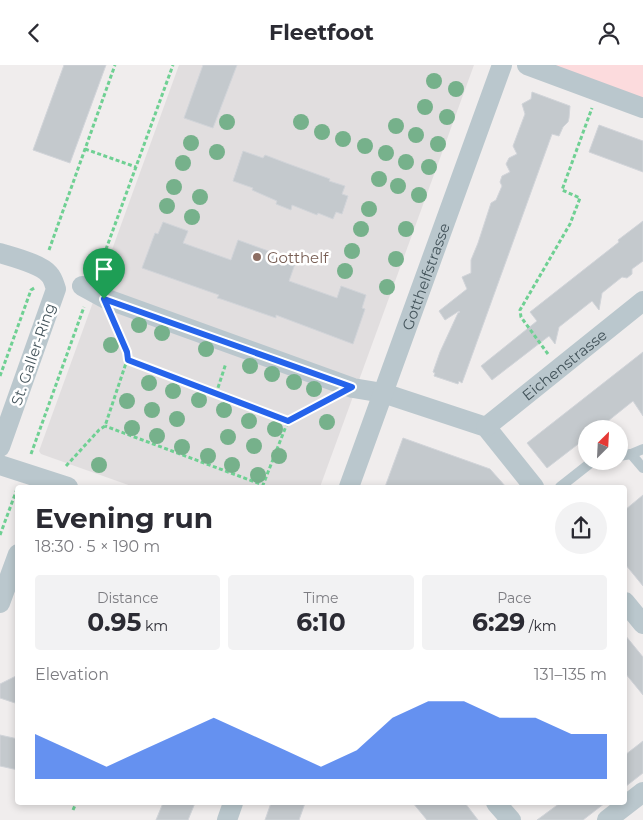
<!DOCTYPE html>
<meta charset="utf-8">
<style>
body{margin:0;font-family:Montserrat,sans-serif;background:#f2f2f3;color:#2b2b33;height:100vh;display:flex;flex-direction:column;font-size:19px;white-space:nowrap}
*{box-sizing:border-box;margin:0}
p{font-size:16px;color:#7c7c81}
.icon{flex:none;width:28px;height:28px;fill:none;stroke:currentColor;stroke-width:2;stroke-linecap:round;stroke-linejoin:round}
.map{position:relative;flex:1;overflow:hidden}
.sheet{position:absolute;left:15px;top:420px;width:612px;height:320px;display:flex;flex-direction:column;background:#fff;border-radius:5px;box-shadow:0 2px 8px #0003}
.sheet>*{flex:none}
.needle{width:32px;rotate:24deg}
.controls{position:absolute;left:578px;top:355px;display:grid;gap:10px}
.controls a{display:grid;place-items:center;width:50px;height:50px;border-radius:50%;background:#fff;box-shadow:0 2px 8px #0003;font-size:25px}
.pin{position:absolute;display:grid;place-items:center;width:42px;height:42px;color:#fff;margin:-51px -21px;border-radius:50% 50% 50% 0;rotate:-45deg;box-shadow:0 0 5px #0007}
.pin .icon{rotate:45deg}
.round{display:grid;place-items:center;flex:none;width:52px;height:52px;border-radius:26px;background:#f2f2f3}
.overview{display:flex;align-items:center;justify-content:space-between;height:85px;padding:0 20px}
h1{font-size:28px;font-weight:700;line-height:38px}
.figures{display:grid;grid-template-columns:repeat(3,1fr);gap:8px;height:85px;padding:5px 20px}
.figures div{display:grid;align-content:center;border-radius:5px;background:#f2f2f3;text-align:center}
.figures b{font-size:25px;font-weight:700}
.figures small{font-size:14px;font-weight:400}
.figures p{font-size:14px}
.chart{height:140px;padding:10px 20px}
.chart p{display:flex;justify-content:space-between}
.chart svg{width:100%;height:90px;margin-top:5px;fill:#2563eb;opacity:.7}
header{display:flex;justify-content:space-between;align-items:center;height:65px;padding:0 20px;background:#fff;font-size:22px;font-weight:700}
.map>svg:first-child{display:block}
.education{fill:#e1dedf}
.medical{fill:#fcdbdd}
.building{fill:#c4c9cd;stroke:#d1d4d9}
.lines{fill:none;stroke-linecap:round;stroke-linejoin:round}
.path{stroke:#6fd093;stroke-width:3;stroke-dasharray:4 2.5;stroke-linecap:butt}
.lane{stroke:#bac7cd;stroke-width:10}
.street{stroke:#bac7cd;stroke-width:20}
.tree{fill:#76b18b}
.route-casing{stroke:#fff;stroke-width:10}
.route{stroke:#2563eb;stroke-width:6}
.education-dot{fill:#8d6e63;stroke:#fff;stroke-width:2}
.labels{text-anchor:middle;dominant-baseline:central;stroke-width:5;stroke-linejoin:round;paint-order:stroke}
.education-label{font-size:15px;fill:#785e54;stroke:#fff;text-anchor:start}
.street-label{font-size:15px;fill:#44545b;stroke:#fff}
</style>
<header><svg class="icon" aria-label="back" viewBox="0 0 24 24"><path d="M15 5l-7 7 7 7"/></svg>Fleetfoot<svg class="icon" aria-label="person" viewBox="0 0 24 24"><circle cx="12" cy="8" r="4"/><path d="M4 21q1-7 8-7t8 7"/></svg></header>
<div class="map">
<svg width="643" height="755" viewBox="0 0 643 755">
<rect width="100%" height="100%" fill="#f0eded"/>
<path class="education" d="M179,0H474L320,422H134L41,389L39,386Z"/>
<path class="medical" d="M543,0H643V37Z"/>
<g class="building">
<path d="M64,0H106L70,98L33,85Z"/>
<path d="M203,0H237L213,63L184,53Z"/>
<path d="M532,27L570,41L569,53L568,57L563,62L559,71L552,69L462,318L459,316L458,319L434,311L435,308L433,307L440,287L458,248L460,247L459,246L445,255L439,246L467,224L462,212L471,208V195L478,178L491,138L496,135L502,121L500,117L502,111L510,107L506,99L509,93L517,89L513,81L525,49L522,39L531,34Z"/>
<path d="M599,60L643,76V107L589,87Z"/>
<path d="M243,86L263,93L265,90L286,98L330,114L329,116L345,121L342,129L348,131L342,149L336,147L333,154L318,148L317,150L292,140L291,145L276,139L277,136L252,125L253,123L233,116Z"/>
<path d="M643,156V196L632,204V209L627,213L622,212L602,228L599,245L592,236L559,262L555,279L549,271L492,315L481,301L537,256L530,247L619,177L618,175Z"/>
<path d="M163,157L188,166L183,178L231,195L238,175L296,196L289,216L337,233L341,221L366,230L362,243L365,244L353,279L276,250V253L221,234L217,233L219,230L142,203L155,168L158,169Z"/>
<path d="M643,287V351L633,336L598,364H586V373L547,403L527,378Z"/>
<path d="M403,373L490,404L506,422H385Z"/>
<path d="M643,430V521L625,499V445Z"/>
<path d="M625,570L643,592V630L625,608Z"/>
<path d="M18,610V639L0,633V619Z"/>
<path d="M0,670L18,674V705L0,701Z"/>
<path d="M643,676V708L625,722V690Z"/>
<path d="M163,738H195L188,755H156Z"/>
<path d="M271,738H305L299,755H265Z"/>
<path d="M413,738H465L478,755H427Z"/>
<path d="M560,738H605L583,755H537Z"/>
</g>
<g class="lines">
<g class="path">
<path d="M85,84L136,102"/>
<path d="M49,185L115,0"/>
<path d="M97,209L173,0"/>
<path d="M115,258L127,287V295"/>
<path d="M548,289L521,252L520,245L570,159L580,133L562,125L592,43"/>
<path d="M0,311L31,225L36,222"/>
<path d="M216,329L226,298"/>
<path d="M288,356L328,335"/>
<path d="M31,389L84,242"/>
<path d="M66,401L99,365L105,361L127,295L288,356L263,420L105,361"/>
<path d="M0,470L17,424"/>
<path d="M73,745L76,738"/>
</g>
<g class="lane">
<path d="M631,389L643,403"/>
<path d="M619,391L631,389L643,384"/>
<path d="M560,422L593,396"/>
</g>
<g class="street">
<path d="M527,0L643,43"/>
<path d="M0,188C13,192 41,199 49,209C53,213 54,218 56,224L0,382"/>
<path d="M82,221L104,233L353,323L383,328L486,362L534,422"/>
<path id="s1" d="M486,362L643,236"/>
<path d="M0,400L68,422"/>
<path id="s2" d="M349,422L502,0"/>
<path d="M625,537L643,559"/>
<path d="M0,538L18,489"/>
<path d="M496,738L511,755"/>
<path d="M227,755L233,738"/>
<path d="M607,755L643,727"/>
</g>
</g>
<g class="tree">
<circle cx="434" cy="16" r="8"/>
<circle cx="456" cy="24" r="8"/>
<circle cx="425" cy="42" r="8"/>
<circle cx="447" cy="52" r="8"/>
<circle cx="227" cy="57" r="8"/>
<circle cx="301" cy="57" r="8"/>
<circle cx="396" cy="61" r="8"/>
<circle cx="322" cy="67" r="8"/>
<circle cx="416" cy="70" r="8"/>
<circle cx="343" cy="74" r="8"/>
<circle cx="191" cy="78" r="8"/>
<circle cx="438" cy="79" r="8"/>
<circle cx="365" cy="81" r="8"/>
<circle cx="217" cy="87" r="8"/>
<circle cx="386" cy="88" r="8"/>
<circle cx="406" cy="97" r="8"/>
<circle cx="183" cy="98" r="8"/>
<circle cx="429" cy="102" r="8"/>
<circle cx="379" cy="114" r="8"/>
<circle cx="398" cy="121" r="8"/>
<circle cx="174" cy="122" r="8"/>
<circle cx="419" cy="130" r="8"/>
<circle cx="200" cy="132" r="8"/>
<circle cx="167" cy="141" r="8"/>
<circle cx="369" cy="144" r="8"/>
<circle cx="192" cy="152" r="8"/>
<circle cx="361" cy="164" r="8"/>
<circle cx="406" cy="164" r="8"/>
<circle cx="352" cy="186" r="8"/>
<circle cx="396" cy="194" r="8"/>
<circle cx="345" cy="206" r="8"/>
<circle cx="387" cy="222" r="8"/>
<circle cx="139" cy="260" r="8"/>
<circle cx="162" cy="268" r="8"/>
<circle cx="111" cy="280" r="8"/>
<circle cx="206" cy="284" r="8"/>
<circle cx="250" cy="301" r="8"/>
<circle cx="272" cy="309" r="8"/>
<circle cx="294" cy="317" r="8"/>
<circle cx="149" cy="318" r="8"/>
<circle cx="314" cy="324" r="8"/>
<circle cx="173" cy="326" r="8"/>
<circle cx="199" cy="335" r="8"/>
<circle cx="127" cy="336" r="8"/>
<circle cx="152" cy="345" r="8"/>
<circle cx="224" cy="345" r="8"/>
<circle cx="177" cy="354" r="8"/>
<circle cx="249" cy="356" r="8"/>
<circle cx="327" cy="357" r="8"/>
<circle cx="132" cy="363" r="8"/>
<circle cx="275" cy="364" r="8"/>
<circle cx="157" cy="371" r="8"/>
<circle cx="228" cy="372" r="8"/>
<circle cx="254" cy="381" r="8"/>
<circle cx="182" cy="382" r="8"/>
<circle cx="208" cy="391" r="8"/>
<circle cx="279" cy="391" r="8"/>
<circle cx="99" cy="400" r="8"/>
<circle cx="232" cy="400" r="8"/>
<circle cx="258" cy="410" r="8"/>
</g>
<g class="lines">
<g class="route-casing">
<path id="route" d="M104,234L352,322L288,356L128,295L127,287Z"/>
</g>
<use href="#route" class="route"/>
</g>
<circle class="education-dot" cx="257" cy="192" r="5"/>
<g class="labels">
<g class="education-label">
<text x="267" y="192">Gotthelf</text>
</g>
<g class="street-label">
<text stroke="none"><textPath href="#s2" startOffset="224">Gotthelfstrasse</textPath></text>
<text transform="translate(33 289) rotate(-71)">St. Galler-Ring</text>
<text stroke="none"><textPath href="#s1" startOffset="100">Eichenstrasse</textPath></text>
</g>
</g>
</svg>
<div class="controls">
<a><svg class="needle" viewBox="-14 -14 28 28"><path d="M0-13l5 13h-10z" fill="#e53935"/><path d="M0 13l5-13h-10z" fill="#7c7c81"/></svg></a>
</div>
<div class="pin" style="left:104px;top:234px;background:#1e9e55"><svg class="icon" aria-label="arrive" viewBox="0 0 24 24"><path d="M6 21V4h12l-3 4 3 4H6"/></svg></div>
<section class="sheet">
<div class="overview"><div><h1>Evening run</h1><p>18:30 · 5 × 190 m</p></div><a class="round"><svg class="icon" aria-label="share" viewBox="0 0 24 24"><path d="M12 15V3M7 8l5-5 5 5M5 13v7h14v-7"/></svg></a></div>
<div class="figures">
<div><p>Distance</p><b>0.95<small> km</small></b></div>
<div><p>Time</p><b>6:10</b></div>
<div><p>Pace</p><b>6:29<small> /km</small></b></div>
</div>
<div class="chart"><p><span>Elevation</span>131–135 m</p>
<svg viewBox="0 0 160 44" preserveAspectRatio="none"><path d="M0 44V22L10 30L20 38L30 30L40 22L50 14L60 22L70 30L80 38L90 30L100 14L110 6L120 6L130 14L140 14L150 22L160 22V44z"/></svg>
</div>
</section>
</div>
